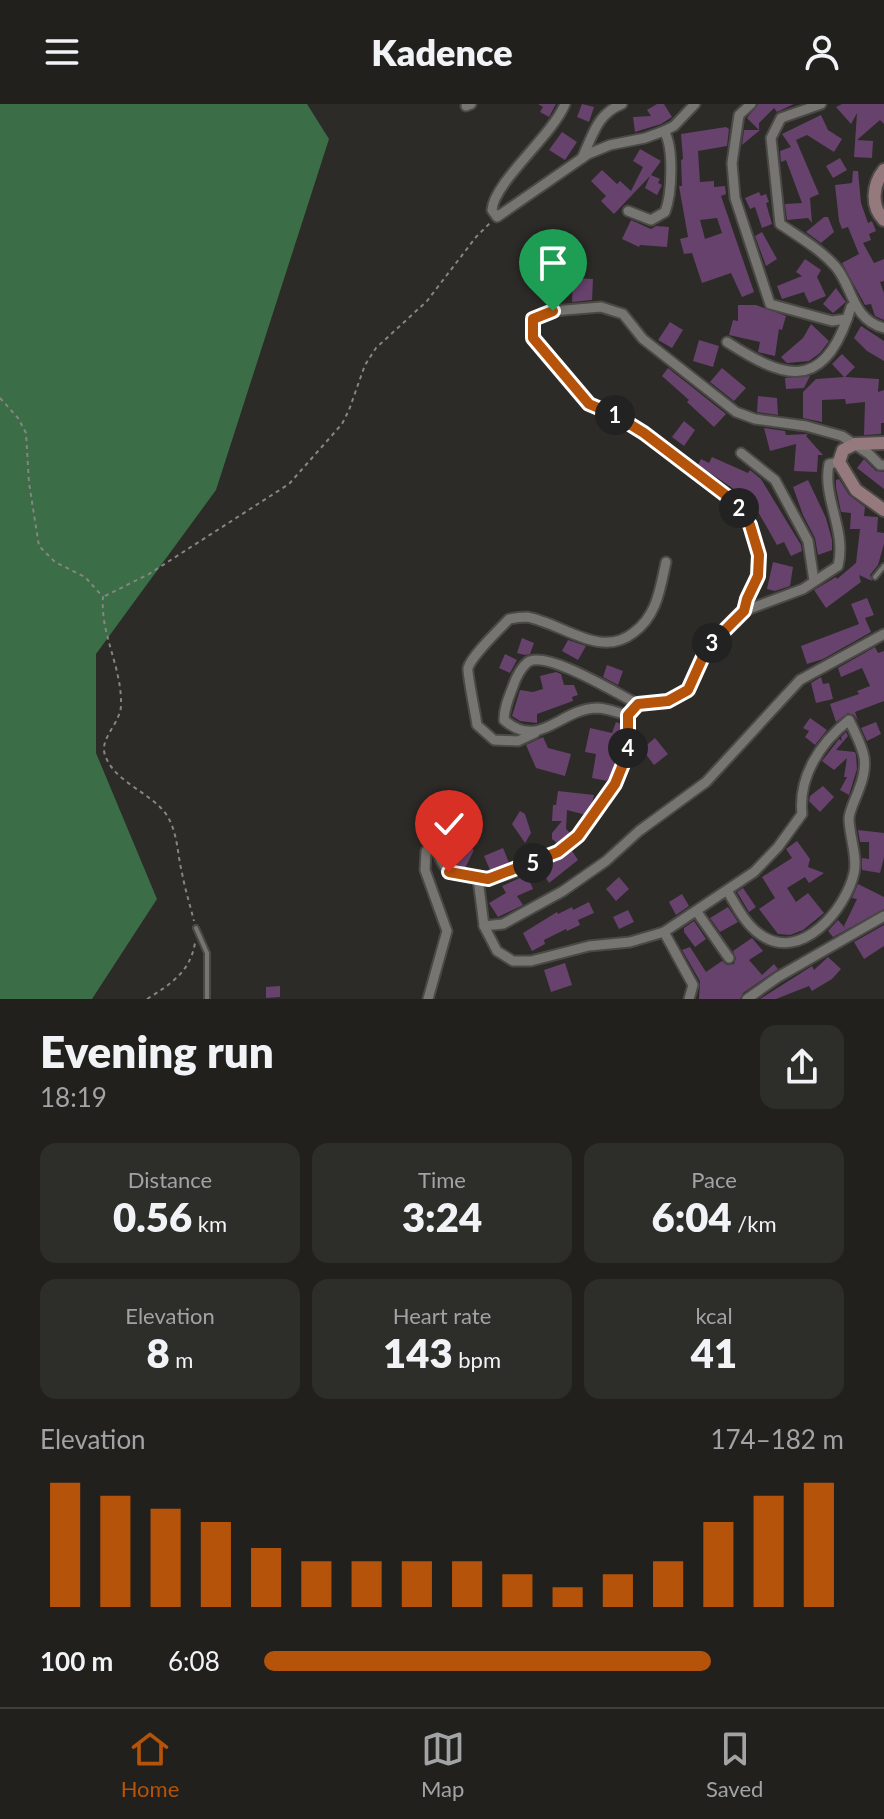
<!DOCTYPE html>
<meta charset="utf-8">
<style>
body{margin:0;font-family:Lato,sans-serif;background:#2d2d2a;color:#f1f3f6;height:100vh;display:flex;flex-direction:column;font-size:30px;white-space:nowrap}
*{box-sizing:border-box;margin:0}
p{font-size:26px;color:#a2a3a4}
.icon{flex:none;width:44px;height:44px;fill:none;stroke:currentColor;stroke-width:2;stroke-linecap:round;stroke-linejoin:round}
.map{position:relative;height:895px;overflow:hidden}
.drawer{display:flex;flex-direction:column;background:#21201d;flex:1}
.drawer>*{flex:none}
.pin{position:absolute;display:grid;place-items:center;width:68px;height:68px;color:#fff;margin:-82px -34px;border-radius:50% 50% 50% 0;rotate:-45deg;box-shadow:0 0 8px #0007}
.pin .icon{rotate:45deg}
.km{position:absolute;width:40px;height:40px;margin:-20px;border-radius:50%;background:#222;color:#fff;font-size:22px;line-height:40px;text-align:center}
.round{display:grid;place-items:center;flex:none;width:84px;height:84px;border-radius:16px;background:#2d2d2a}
.overview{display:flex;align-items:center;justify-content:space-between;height:136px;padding:0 40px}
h1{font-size:44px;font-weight:800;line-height:60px}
.figures{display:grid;grid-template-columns:repeat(3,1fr);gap:12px;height:136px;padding:8px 40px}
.figures div{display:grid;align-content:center;border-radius:16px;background:#2d2d2a;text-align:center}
.figures b{font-size:40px;font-weight:800}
.figures small{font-size:22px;font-weight:400}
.figures p{font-size:22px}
.chart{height:224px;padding:16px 40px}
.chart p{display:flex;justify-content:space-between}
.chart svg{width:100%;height:144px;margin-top:8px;stroke:#b45309;stroke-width:6}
ul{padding:0 40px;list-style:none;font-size:26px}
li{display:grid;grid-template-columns:128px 96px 1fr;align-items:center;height:60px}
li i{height:20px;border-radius:10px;background:#b45309}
header{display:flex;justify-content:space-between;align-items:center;height:104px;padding:0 40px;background:#21201d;font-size:36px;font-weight:800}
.dock{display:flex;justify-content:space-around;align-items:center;height:112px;border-top:2px solid #3e3e3b;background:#21201d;font-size:22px;color:#a2a3a4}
.dock a{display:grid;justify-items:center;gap:4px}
.dock .on{color:#b45309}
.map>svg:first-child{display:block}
.forest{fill:#3b6d46}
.building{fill:#67426d;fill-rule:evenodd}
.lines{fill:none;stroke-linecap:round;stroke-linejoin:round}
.lane-casing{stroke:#4a4946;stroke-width:8}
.street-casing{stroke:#4a4946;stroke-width:13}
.secondary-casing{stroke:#4a4946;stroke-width:16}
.path{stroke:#868582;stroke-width:2;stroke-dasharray:4 4;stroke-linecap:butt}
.lane{stroke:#767571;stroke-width:4}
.street{stroke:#767571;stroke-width:9}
.secondary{stroke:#96797d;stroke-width:12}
.route-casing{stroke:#fff;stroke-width:16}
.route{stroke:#b45309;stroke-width:10}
</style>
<header><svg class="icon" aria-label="menu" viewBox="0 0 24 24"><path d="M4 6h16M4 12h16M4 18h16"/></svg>Kadence<svg class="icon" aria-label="person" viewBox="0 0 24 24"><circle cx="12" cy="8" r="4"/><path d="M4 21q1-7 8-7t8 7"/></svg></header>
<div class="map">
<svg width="884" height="895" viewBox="0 0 884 895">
<rect width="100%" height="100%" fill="#2c2b27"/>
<path class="forest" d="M0,0H307L329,35L216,386L96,550V649L157,795L92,895H0Z"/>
<g class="building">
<path d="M538,0H556L549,13L540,8L543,3Z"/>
<path d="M582,0L594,3L589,18L577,13Z"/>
<path d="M657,0H664L672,13L661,20L635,28L633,13L651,12L647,6Z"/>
<path d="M758,0H794L777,8L774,4L759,19V26L747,14Z"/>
<path d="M842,0H884V20L880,16L857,36L873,37L872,54L854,53L857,9L851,20L836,3Z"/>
<path d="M821,11L828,26L842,35L834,48L807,31L796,36L819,90L810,94L812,119L808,114L787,116L785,100L802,99L786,56L781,58L780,47L791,43L782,30Z"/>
<path d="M726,23L729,25L727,42L698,47L700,78L714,77V83L725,82L726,90L721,92L754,188L742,193L731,169L702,179L692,149L684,150L680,135L688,133L679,82H682L681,56L683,55L681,30ZM717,114L722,129L705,135L700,116Z"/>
<path d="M744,26H760L742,41Z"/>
<path d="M562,28L577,38L565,56L549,46Z"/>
<path d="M640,45L661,57L651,71L660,75L658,79L662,81L657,91L645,84L650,72L614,110L601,97L606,92L591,77L602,66L617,80L620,77L631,87L643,63L633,57Z"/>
<path d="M840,54L847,66L833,74L826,62Z"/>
<path d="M853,67H858L861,99L868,119L872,117L876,127L869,130L871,136L863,139L874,159L884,155V177L880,178L884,189V216L875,212L871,200L865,201L842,159L859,150L848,123L842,125L839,117L835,81L852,79Z"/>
<path d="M759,88L761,92L766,90L769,98L766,99L772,120L762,124L755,103L750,105L745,94Z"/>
<path d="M824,113H828L834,128L821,139L806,128Z"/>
<path d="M631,116L651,125L656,122L669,123L667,143L640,141L639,143L622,135Z"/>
<path d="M762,128L777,155L766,162L755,132Z"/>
<path d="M805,155L821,166L817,173L826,192L809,199L804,188L782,195L777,182L802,172L796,168Z"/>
<path d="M573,174L593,175L592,196L572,198Z"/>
<path d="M836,184L846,198L833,209L823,200Z"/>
<path d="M738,201H756L786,212L782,226L779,225L775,252L758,248L760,238L729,231L733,216L738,217Z"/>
<path d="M670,218L683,226L672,244L658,236Z"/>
<path d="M811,220L829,237L820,249L809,257L787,259L781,253L803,234Z"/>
<path d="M861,222L884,237V257L867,247L854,234Z"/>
<path d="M699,236L719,242L713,263L693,257Z"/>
<path d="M842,250L855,263L845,273L879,275L878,288L884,286V319H881V330L864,331L865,298L846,300L845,295L822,296V318L803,314V288L816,275L844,273L832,260Z"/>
<path d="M668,264L726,310L714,323L687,298L689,296L662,272Z"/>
<path d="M722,264L746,284L734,297L710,278Z"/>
<path d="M810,272L804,284L786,285L785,274Z"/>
<path d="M758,292L777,294L778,311L757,308Z"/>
<path d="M684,317L695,326L684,342L672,333Z"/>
<path d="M764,324L785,327L786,331L808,330L806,332L823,351H818L817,368L794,367L796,340L770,347Z"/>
<path d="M712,353L748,369L750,366L761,375L801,441L802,447L791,452L784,438L777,441L757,406L746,393L698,361L701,355L709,359Z"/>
<path d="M864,355L876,367L884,368V385L857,364Z"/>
<path d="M839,375L849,391L865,403L864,412L878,413L877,428L884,429V440L878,461L870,471L872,477L859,471L861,478L826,504L814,486L836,473L837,475L856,459L860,425H850L851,409L841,408L836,384V376Z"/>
<path d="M808,376L826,414L832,436V446L818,451L815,434L803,411L793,383Z"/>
<path d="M773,458L793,463L790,482L775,487L767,485Z"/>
<path d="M867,494L874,511L865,514L871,528L823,555L807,560L801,542L859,520L851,500Z"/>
<path d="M522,534L534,539L530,550L525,551L517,549Z"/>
<path d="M568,536L586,542L578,556L562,547Z"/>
<path d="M875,543L878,549L884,547V597L855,608L858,617L854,611L848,609L836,618L830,600L859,590L857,587L870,582L862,564L841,573L838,564Z"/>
<path d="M505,550L517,556L510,569L499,564Z"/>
<path d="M607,561L623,567L618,581L603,573Z"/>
<path d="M556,568L561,570L564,581H574L578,591L572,593L573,597L537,610V619L520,617L512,612L520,586L533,588L543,585L540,572Z"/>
<path d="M821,573L823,580L829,579L833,595L816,599L811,579Z"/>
<path d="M810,614L827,626L815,641L805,633L809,627L803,624Z"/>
<path d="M616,618L621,620L619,638L622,639L612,668L607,677L592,674L596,650L585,648L590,624L612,629Z"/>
<path d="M876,618L881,630L867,637L861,624Z"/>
<path d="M846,628L848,632L836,646L855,648L856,651L857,665L849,691L840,686L847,673H844L847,654L834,666L822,657L839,635L842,637L841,633Z"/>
<path d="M543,633L548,644L571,650L565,672L536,664L526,641Z"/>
<path d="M655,634L668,650L654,661L642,645Z"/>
<path d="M823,682L834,693L820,708L809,697L810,692Z"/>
<path d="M558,687L594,691L591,703L586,711L567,706L566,725L570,729L557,739L552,735V729L562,717H552L553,701H556Z"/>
<path d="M520,707L525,710L531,729L525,739L512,720Z"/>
<path d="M858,726L884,729V753L880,769L862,766V754L869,755V738H860Z"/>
<path d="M448,733L474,746L465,764L451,758L456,749L444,742Z"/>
<path d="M797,737L810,755L808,763L824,769L809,779L805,773L787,784L796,798L808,789L824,809L803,826L790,831L778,830L759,805L775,794L762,773L792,754L786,745Z"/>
<path d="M503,744L510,761L490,766L484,752Z"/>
<path d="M572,747L578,756L549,779L541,765Z"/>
<path d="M527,771L533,785L517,792L523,801L498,813L489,799L506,789L502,782Z"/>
<path d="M619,773L629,785L616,797L606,785Z"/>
<path d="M858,780L884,793V805L833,833L828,827L838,816L846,825L844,822L857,795L852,794Z"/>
<path d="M743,784L756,803L749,808L737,788Z"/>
<path d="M682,790L689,802L676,811L669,798Z"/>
<path d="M589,798L594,809L578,816L580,821L567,827L566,825L544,836L545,840L532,847L523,829L557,808L558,810L572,803L573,806Z"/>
<path d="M728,803L738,818L720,828L710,814Z"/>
<path d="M628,806L634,818L619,825L613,813Z"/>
<path d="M694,817L706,835L695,843L684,828V824Z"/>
<path d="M884,821V842L864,855L854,838Z"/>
<path d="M752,834L763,847L749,856L762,871L774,860L778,865L743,889L740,895H699L700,877L682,846L690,843L706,868L722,857L727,861L734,860L736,854L733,847Z"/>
<path d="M828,853L841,865L832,875L812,887L809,882L776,895H760L812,862L814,866Z"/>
<path d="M565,859L572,881L551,888L544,866Z"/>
<path d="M280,882V893L266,894V883Z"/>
</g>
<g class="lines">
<g class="lane-casing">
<g id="lane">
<path d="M875,473L884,462"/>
<path d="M196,824L207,849V895"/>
</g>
</g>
<g class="street-casing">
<g id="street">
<path d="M565,0C552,32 494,78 492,106L497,113L588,50L610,41L645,34L664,27L674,22L695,0"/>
<path d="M751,0L739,11L732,59L735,94L770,200L832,217L847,215L851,203L854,202"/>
<path d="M821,0L781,14L771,34L780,120C799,133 820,145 835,162C853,182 851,215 884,224"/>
<path d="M466,2L471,0"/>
<path d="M582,54C593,31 597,10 622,0"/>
<path d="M628,107L651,116L665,108C672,90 674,43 664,27"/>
<path d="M727,238C781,273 821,289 847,215"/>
<path d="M741,349L775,376L808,437L814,477"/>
<path d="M839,358L829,360C822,394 847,426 838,462L803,485L744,507L707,544L688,586L668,597L638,600L628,611C628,622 631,637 628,648C624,669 593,717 578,732C560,752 504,776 478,775L484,822L503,820L563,787L606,757L639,727L706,678L800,576L884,530"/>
<path d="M744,507L747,495L758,472L759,451L750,421L736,399L644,329L615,311L589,300L533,234V215L553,207L601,203L623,210L643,235L736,308L755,315L806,322L842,332L869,350L880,361H884"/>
<path d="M628,611C618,609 606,604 597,604C559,605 540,647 504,616C504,605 508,595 512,585C515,576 520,564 528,558C547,546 617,590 638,600"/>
<path d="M535,629L518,637L494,636L477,621C476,613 467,569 468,564C472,551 498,527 509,515C514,514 522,513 527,513C562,519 600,555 633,529C657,512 660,485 666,458"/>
<path d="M697,808L729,854"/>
<path d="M484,822L497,847L513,857H531L589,842L630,838L664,828L754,768L778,743L802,710C798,673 820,639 849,616C862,644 871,655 859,685C856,694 850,705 849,714C849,732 858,753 854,769C846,805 801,859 761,831C746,821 737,803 728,788"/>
<path d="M664,828L693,881L689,895"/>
<path d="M428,895L447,827L425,766L426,747L435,739C443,769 448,768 478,775"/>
<path d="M747,895L778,873L884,812"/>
</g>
</g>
<g class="secondary-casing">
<g id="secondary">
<path d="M884,66C873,80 870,102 884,116"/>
<path d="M884,339L855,340L843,346L839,358L856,386L884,406"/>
</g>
</g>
<g class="path">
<path d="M0,294L18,314L26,329L29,379L39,442L55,458L85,473L103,493C100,530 122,563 121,601C121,619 99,634 105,651C114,678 150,688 166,710C178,728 177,749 182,769C185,785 190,801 194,817"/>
<path d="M105,492L149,470L289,380L342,320L349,306L365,261L376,244L427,197L476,133L490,119"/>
<path d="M147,895C171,880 190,868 195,839"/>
</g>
<use href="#lane" class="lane"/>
<use href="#street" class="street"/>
<use href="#secondary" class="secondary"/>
</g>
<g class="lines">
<g class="route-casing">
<path id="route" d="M449,768L488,775L558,748L578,732L615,680L628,648V611L638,600L668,597L688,586L707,544L744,507L747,495L758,472L759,451L750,421L736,399L644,329L615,311L589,300L533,234V215L553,207"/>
</g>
<use href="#route" class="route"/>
</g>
</svg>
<div class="pin" style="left:553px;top:207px;background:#1e9e55"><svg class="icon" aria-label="arrive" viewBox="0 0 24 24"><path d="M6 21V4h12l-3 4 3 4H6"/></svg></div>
<div class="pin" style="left:449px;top:768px;background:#d93025"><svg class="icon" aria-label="check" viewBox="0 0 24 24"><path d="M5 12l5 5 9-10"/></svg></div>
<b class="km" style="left:615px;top:311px">1</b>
<b class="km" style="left:739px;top:404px">2</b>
<b class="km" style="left:712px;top:539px">3</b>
<b class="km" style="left:628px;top:644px">4</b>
<b class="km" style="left:533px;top:759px">5</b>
</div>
<section class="drawer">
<div class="overview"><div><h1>Evening run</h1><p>18:19</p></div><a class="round"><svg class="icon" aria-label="share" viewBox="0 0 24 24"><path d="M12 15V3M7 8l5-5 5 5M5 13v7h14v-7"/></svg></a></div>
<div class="figures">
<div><p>Distance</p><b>0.56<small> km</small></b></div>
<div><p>Time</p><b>3:24</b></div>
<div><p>Pace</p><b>6:04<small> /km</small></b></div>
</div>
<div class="figures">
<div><p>Elevation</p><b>8<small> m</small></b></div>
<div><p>Heart rate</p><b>143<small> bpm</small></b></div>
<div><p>kcal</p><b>41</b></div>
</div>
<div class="chart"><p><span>Elevation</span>174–182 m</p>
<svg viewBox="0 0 160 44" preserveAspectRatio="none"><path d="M5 44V6M15 44V10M25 44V14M35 44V18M45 44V26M55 44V30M65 44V30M75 44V30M85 44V30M95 44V34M105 44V38M115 44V34M125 44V30M135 44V18M145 44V10M155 44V6"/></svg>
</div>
<ul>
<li><b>100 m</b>6:08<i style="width:77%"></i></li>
</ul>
</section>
<nav class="dock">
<a class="on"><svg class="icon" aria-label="home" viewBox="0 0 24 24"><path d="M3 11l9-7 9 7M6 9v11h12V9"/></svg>Home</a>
<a><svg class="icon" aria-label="map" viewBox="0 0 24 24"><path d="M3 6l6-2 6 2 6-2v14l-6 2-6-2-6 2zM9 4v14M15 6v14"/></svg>Map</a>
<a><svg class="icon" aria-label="saved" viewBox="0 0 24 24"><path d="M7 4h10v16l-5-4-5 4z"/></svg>Saved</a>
</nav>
